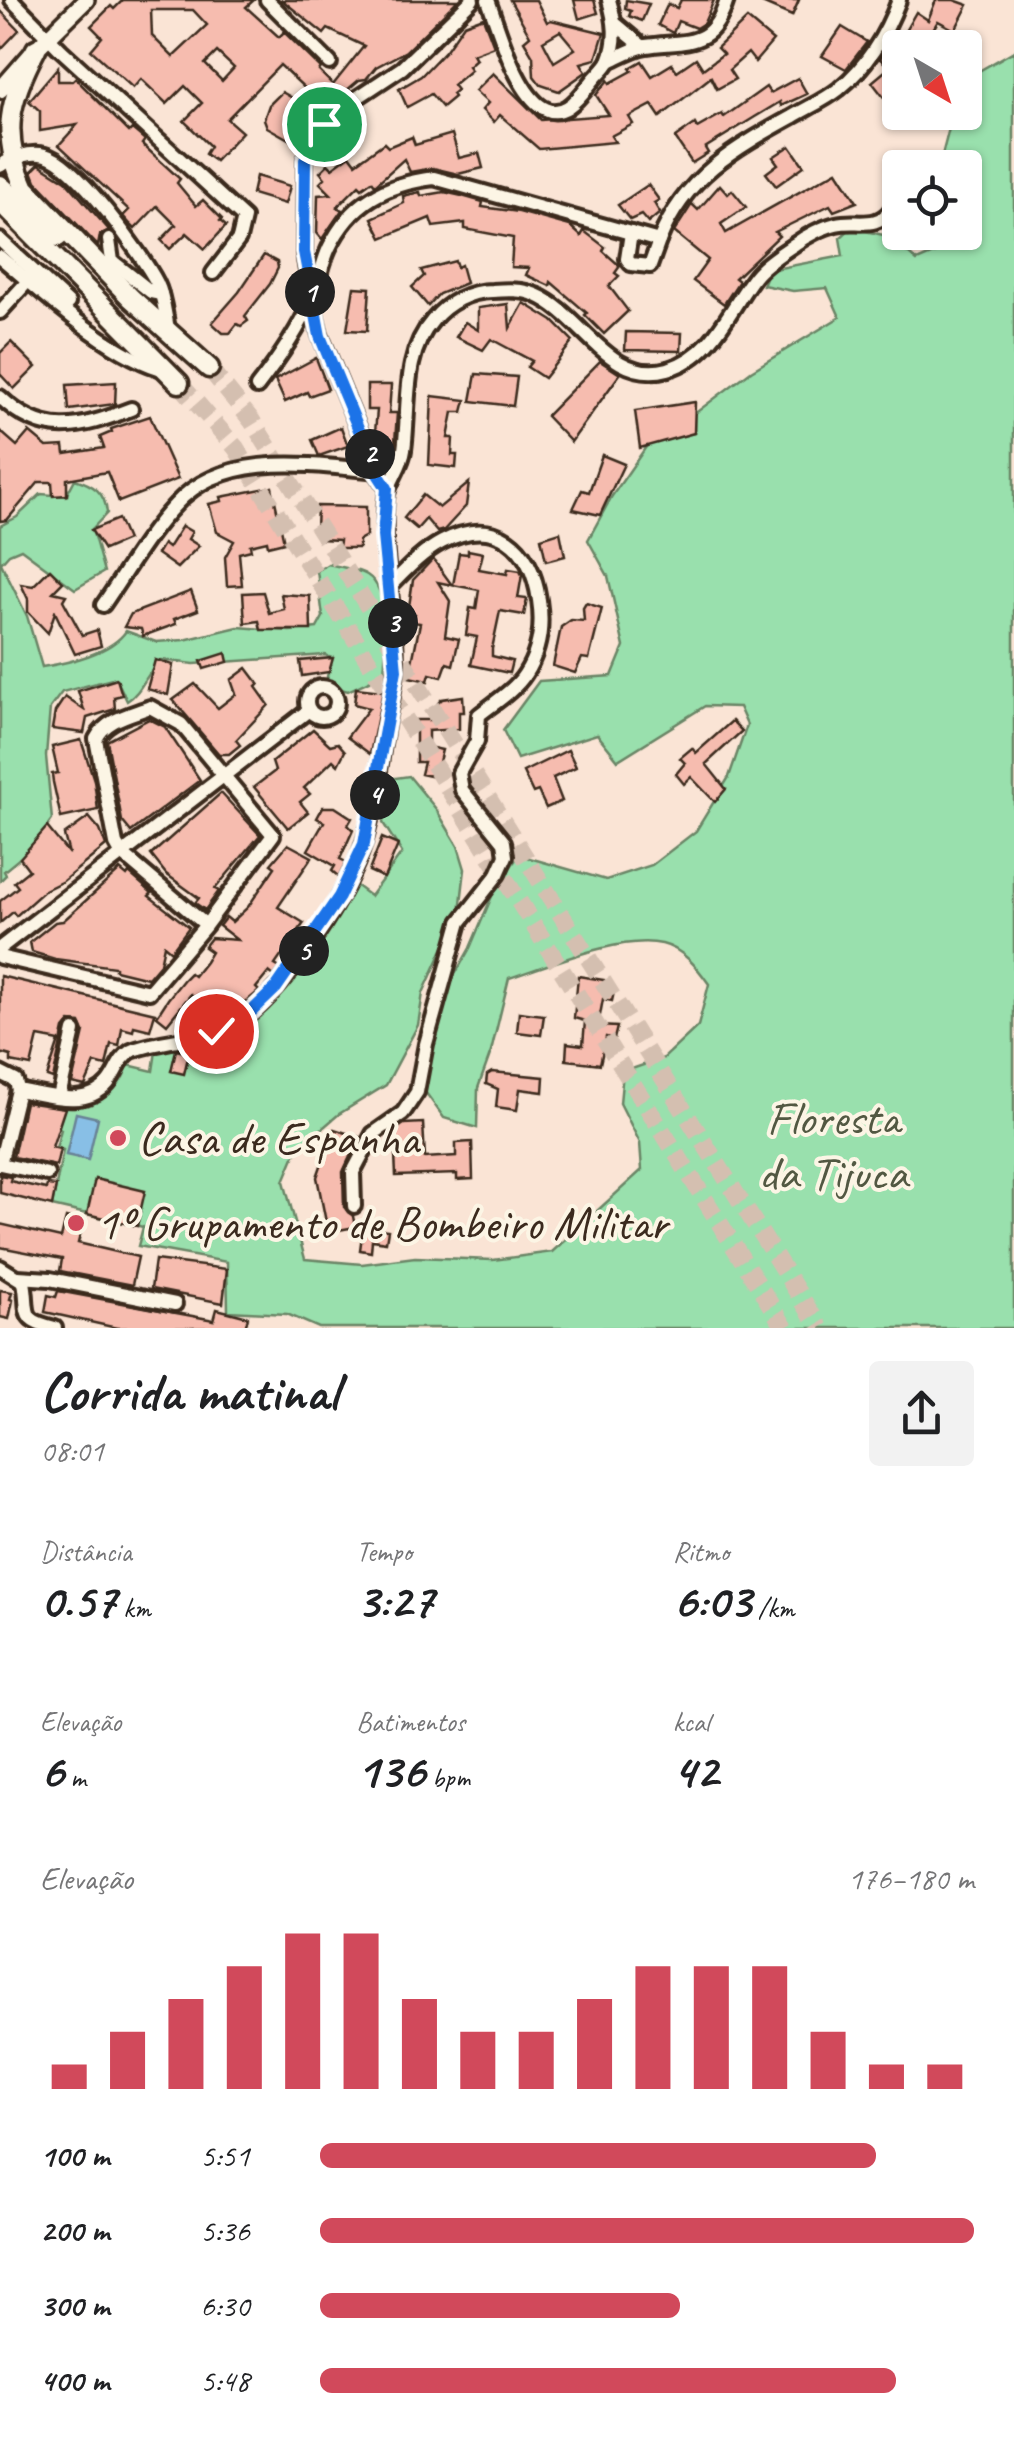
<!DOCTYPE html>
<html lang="pt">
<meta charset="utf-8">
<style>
body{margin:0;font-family:Caveat,sans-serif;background:#f2f2f2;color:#202124;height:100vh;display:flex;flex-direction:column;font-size:38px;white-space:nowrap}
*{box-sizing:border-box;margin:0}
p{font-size:32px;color:#757577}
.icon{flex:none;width:55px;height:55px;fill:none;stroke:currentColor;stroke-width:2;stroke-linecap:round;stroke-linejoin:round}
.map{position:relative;height:1328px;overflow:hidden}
.panel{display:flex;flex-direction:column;background:#fff;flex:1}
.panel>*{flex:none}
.needle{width:65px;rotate:141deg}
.tools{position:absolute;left:882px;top:30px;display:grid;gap:20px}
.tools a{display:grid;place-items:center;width:100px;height:100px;border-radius:10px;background:#fff;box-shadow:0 2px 8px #0004;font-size:50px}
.pin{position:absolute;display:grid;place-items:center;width:85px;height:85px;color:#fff;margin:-42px;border:5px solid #fff;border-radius:50%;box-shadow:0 2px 10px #0007}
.km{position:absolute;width:50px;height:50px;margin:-25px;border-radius:50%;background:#222;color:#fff;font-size:28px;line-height:50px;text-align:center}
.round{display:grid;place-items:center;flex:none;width:105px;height:105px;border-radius:10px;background:#f2f2f2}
.overview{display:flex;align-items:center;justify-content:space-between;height:170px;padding:0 40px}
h1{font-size:55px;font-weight:800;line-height:75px}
.figures{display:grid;grid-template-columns:repeat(3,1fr);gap:15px;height:170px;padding:10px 40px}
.figures div{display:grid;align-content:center}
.figures b{font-size:50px;font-weight:800}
.figures small{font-size:28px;font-weight:400}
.figures p{font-size:28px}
.chart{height:280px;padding:20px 40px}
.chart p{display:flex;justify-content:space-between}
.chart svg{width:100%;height:180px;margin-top:10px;stroke:#d1495b;stroke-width:6}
ul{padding:0 40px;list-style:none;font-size:32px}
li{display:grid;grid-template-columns:160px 120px 1fr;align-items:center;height:75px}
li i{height:25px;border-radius:12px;background:#d1495b}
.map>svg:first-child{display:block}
.green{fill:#99e0ad;stroke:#6a8566;stroke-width:2.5}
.water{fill:#88bfe6;stroke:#698396;stroke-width:2.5}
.building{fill:#f6bcaf;stroke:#3b2a1e;stroke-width:2.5;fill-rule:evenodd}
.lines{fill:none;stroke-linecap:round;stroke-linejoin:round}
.highway-tunnel{stroke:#d4bfb0;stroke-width:18;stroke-dasharray:18 9;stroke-linecap:butt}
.minor-casing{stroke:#3b2a1e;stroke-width:20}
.major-casing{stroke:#3b2a1e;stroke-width:22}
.highway-casing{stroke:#3b2a1e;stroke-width:25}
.minor{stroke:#fcf5e5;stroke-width:12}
.major{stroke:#fcf5e5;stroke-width:15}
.highway{stroke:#fcf5e5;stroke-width:18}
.route-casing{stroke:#fff;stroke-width:20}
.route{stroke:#1a73e8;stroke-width:12}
.poi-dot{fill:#d1495b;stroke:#fcf5e5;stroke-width:4}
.labels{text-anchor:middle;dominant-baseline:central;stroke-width:8;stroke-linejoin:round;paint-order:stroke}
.park-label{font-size:48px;fill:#525842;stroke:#fcf5e5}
.poi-label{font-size:48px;fill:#3b2a1e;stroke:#fcf5e5;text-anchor:start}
</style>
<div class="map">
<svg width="1014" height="1328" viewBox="0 0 1014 1328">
<rect width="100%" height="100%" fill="#fae4d5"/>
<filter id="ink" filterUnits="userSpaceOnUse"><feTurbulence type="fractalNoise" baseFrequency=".01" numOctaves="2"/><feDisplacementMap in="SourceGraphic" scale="20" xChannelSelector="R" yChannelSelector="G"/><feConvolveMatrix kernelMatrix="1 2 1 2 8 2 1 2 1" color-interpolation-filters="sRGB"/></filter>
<g filter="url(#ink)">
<g class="green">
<path d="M1014,51V1328H319L287,1314L228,1311L227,1262L138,1246L143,1227L52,1206L63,1150L56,1148L61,1129L58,1127L65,1106C91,1102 118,1099 128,1065L153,1071L156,1051L223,1038L214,1055L307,965L351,882L370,896L402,853L383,823L388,779L409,776L436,809L458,846L465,869L460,912L423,993L418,1025L386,1085L339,1114L297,1150L284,1181L305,1259L362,1264L415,1257L493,1260L552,1252L642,1170L640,1143L620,1103L623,1072L664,1058L698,1026L709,984C697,967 683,949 662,944C620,935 550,965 509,978L491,1052L478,1088L477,1128L444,1118L418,1082L444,994L470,948L495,889L519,855L606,880L652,865L696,831L729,777L747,725L739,707L705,706L618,760L597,734L517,759L503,730L539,681L612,676L624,647L608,576L588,540L612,496L648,444L694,433V414L751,371L840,317L827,288L793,291L763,285L769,270L843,256L840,238L851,228L888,236L917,261L940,251L953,233L965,232V216L968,211L965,208V168L939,167L953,113L965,112V79Z"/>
<path d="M75,479C94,485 105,492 107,513L92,529L104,572L75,589L21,549L9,554L1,563L27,616L42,667C68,663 111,653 126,631L156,642L184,640L238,627L290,631L317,628L323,617L317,571L328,564C339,567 357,569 367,575C391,590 386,649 384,674L348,691L334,687L327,677L331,658L325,655L194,664L162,660C146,671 144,690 127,701L116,678L62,692L50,708L46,756L52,820L32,848L4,871L6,875L0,881V526L17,517L41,494L66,496Z"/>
</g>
<path class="water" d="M76,1113L98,1118L88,1160L66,1155Z"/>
<g class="building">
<path d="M123,0H254L246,7L279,37L284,32L321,68L319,71L333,85L364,46L328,29L324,34L282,0H458L406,51L376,67L366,79L359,80L326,108L280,65L227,119L242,132L215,161L205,154L210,146L184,121L202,103L185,86L167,104L141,79L133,88L91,50L102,37L91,26L111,6L114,9ZM151,10H193L207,25L173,57L152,36ZM217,52L234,68L222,81L205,64Z"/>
<path d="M510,0H536L547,22L551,20L604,33L596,59L581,63L586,72L559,91L541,85L534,76L533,56L524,41L530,36ZM560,31L575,49L554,62L543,41Z"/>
<path d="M574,0H594L598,13L579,19Z"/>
<path d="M626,0L649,4L642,21L629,16L631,11L625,9Z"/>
<path d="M681,0H714L704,23L696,28L678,21L673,33L658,25L668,4L677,8Z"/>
<path d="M755,0H799L792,16Z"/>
<path d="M936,0H954L968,5L955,30L938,21L922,48H900V118L872,82L890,67L880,59L894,36L900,40L916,12L928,20Z"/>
<path d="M0,10L19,30L0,50Z"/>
<path d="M483,17L494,46L473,54L476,59L468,66L471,70L453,85L457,90L452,94L454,97L442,107L431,94L407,107L399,89L421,76L446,50L464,24Z"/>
<path d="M747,19L773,41L755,62L748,53L729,70L735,79L717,89L711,77L660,117L652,105L629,117L633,124L611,136L615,142L539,149L500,115L494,122L482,110L488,103L475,91L493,73L541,120L609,115L596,95L608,80L610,83L632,71L630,68L642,61L652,76L672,64L677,71L696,58L703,69L723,54L717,48Z"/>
<path d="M842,27L867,42L846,69L822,56Z"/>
<path d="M58,67V81H72L75,78L129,132L132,129L145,140L142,144L180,179L177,183L196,206L203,200L222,219L220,221L226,226L205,249L187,233L170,249L161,240L176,225L157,206L135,229L130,224L123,216L129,210L59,145L77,125L40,131V111L29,101Z"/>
<path d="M798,78L807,94L781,106L780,102L755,117L705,148L708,153L692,163L675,138L695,124L697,128L722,114L724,117L766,87L770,93Z"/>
<path d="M282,92L320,114L301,146L267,127L264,119L269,105Z"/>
<path d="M452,134L459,158L479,153L483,168L458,174L433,168L410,172L404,159L375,185L372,181L362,188L359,185L337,207L342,210L322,239L317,233L318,195L331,194L320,183L325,178L320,172L328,164L332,168L350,155L356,163L384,143L388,147L412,137L415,145Z"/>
<path d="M790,146L804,166L776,186L766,173L778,164L773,157Z"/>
<path d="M39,164L66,181L109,230L100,235L98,246L36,181L32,171Z"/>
<path d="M837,171L857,202L834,211L830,205L775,232L779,236L735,278L739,281L724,304L693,281L708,260L674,232L692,204L698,210L720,185L728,194L732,190L746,207L721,224L726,233Z"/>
<path d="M256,176L290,186L285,204L252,194Z"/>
<path d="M648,185L659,200L654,203L660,213L648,223L641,215L630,220L618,205Z"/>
<path d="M420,192L421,196L444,192L462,196L483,202L482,207L519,212L570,226L581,236L584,231L605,247L603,251L620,266L615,273L619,276L609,286L628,311L604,334L585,315L587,313L551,282L550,286L526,275L529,268L511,267L513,238L465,229V223L433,227L430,218L382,238L372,218L404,203L403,196Z"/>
<path d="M264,255L277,262L278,268L270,284L245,316L248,321L241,326L237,324L230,333H223L212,323L239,292Z"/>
<path d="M455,261L457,267L461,265L466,283L439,294L428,306L412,287L424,276L421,270Z"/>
<path d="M354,287L370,288L367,331L347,330Z"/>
<path d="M524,303L553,321L573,341L544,378L527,367L532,361L491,339L483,350L456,337L465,322L478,330V308L508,304L510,328Z"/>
<path d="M626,332L682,333L681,351L625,350Z"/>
<path d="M11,342L36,367L14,389L0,374V353Z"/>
<path d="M316,358L328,389L309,396L307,392L285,402L275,380Z"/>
<path d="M600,361L620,374L571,442L546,416Z"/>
<path d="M476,374L517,377L513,406L471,401Z"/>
<path d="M116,382L115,404L69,410L67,385Z"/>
<path d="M367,385H391L389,413H397L395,442L380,443L381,432H375L377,410H367Z"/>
<path d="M432,396L466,400L463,412H453L448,438H453L452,455H457L456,468L429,465Z"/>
<path d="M695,402L694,433L640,448L635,411Z"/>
<path d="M150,416L178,479L119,502L107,472L67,479V495L53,496L52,482H39L7,520L0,521V431L17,446L29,432L47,447L64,446L65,454L104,448L100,437L112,432L111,429Z"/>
<path d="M341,427L348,446L319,456L312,440Z"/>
<path d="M602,455L624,464L600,515L573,509L582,490L589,492Z"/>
<path d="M469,483L466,506L444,530L437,532L426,519L417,529L404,518L423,495L439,508Z"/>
<path d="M272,487L284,542L268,546L267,541L250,545L251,550L239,553L242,585L227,586L225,557L234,541L217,532L209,504L222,501L221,497Z"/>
<path d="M317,506L366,507V536L359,540V548H339L340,540L320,539V528H316Z"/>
<path d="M118,519L127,540L104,550L91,530Z"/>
<path d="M182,526L192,532L188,539L199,546L177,568L157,554L163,544L168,548Z"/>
<path d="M560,532L565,556L546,561L541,538Z"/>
<path d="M468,550L483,553L479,569L507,574L508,569L520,571L522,575L518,598L527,599L524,615L500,611L492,649V656L512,661L509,673L471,665L477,637L466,635L470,608L476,609L479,590L453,585L459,553L468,554Z"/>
<path d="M433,559L452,585L438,582L450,601L445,636L459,639L453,665L447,663L442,677L430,674L428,681L409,677L420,623L413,622L415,614L408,613L413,580Z"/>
<path d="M50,569L63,582L53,592L66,595L63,600L82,635L97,630L101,646L75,654L55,612L48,633L28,612V599L21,584L33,586Z"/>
<path d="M191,591L198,610L174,619L176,624L143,636L141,629L124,627L131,614Z"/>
<path d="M263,592L269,613L284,609L281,594L310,596L311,630H261L259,621L245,623L243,593Z"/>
<path d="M586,603L602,608L589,659L582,658L575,673L553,666L561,627L571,620L584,621L583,608Z"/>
<path d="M226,653L228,662L204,669L201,661Z"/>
<path d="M333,658L329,672L302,676L300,661Z"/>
<path d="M155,660L173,665L168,695L147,689Z"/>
<path d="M247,668L259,684L256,687L269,705L236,740L240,745L229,754H219L173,700L195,684L218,708L236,694L231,680Z"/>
<path d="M117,679L122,695L114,697L115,709L87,718L84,733L52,729L55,712L65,697L84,710L78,691Z"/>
<path d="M356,688L383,691L370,754L347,737L369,708L354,704Z"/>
<path d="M463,696L464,712H459V729L428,731V747L442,750L435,777L421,774L424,762H416V720H438V703L442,699Z"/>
<path d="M149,719L165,727L200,780L131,832L122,821L107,741Z"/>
<path d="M732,721L742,731L706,764L726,789L715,802L691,777L684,784L676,774L685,763L680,758L692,748L696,753Z"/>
<path d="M313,729L330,745L338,743L345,751L338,765L333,760L304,788L310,794L300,802L308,812L288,828L254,787L275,771L272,762Z"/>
<path d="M81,740L94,780L98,810L61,818L53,782L52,774L58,773L52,747Z"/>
<path d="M568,750L576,767L553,778L562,801L546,808L538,791L533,793L523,772Z"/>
<path d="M221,793L260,835L215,889L219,891L205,910L195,903L199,898L166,874L151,855Z"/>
<path d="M323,807H335L352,818L348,825L353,830L340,859L346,862L339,877L332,871L335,866L308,850L324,822L317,818Z"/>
<path d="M89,817L100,830L106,846L63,881L45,890L16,916L13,912L0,923V901L18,887L14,882L29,870L20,858L47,827L69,854L64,835Z"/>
<path d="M382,838L398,845L384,878L369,871Z"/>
<path d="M288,844L312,857L278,907L304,923L275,965L280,968L274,976L269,972L256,988L259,991L229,1016L220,1020L191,994L167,1024L157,1016L168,999L184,979L190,973L194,976L205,962L211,952L204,947L211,938L237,940L219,926L226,917L232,922L248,907L275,867L271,864Z"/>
<path d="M120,870L127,876L129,873L152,893L149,896L189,927L171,951L164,945L160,964L148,978L115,970V967L55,959L32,952L30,942L55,922L63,921Z"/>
<path d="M0,976L155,1013L150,1030L134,1026L133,1031L122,1028L119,1046L111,1044L106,1066L95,1063L85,1086L72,1083L84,1032L80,1023L70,1022L64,1029L53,1079L47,1077L59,1041L38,1037L31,1066L11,1062V1056L0,1053Z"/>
<path d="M578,976L604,980L603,989L614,992L612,1001L603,999L598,1026L617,1027L614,1039L606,1037L600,1064L566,1060L567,1043L583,1045L585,1021L574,1018Z"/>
<path d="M519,1012L544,1015L541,1035L517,1032Z"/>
<path d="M176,1050L189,1053L184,1074L171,1071Z"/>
<path d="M492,1072L544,1077L543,1092L520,1089L517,1110L496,1107L498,1089L486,1084L487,1075Z"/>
<path d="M25,1102L65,1108L52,1147L60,1149L56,1166L13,1157Z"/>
<path d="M423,1123L425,1158L456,1156V1143L472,1142L473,1179L457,1180V1174L396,1176L394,1131L404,1124Z"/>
<path d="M334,1129L359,1137L343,1172L344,1207L353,1216L355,1227L328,1232L317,1177Z"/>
<path d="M0,1175L11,1177L10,1181L46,1189L47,1185L56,1186L52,1206L0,1193Z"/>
<path d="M95,1179L145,1191L137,1226L87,1214Z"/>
<path d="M75,1217L84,1219L78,1243L138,1257L132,1285L60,1271L62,1259L0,1247V1224L61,1238L66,1218L74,1220Z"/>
<path d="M363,1227L388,1230L386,1242L372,1240L371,1252L360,1250Z"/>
<path d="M155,1260L227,1269L223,1303L151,1289Z"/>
<path d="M0,1290L12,1292L10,1299L13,1300L9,1319L0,1317Z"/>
<path d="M58,1291L214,1320L217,1309L248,1317L245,1328H117L45,1312L48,1295L56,1297Z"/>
</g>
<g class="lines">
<g class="highway-tunnel">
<path d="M209,368L252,421L820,1328"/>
<path d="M179,383L236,448L785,1328"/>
</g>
<g class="minor-casing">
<g id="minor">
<path d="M12,0L61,50L244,218L239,239L213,273"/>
<path d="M267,0L330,63"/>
<path d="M488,0C499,29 514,85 539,105C563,124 581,95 594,79C599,73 606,67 609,61C618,40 615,20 609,0"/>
<path d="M617,25L642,46"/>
<path d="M609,61C620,56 633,48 646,46C688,40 712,49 727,0"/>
<path d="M0,166C11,158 30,151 45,155C75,162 142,254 157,283C164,297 165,314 168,329"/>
<path d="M631,233L627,259L631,264L650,266L659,241"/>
<path d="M0,240L68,303"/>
<path d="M109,240L112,261L151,292L161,294"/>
<path d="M0,257C43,293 113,358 166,370"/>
<path d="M0,312L28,281"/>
<path d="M257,387C278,360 298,332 311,301C319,284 321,265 329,248C351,202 386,184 434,178L659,241C685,176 734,149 792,117C807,108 825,100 839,89C868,65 886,35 899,0"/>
<path d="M0,397C44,439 79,429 131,409"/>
<path d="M387,488L376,471L320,335L312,300L304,253L305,160L324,124L340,109L402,68L472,0"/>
<path d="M103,605C126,572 148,533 176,504C225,450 312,465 376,471"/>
<circle cx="322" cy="702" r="15"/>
<path d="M0,948L309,710"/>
<path d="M0,957L149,992L206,925L273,835L181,724L150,707C130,715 106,719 96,739L116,844L121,853L206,925"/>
<path d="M0,1073L16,1081L18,1090"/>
<path d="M18,1090C47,1095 86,1109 108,1083C117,1072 118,1060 131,1051C167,1037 214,1041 246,1017C289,985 348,894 364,843C375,807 379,768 385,731C388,709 396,687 396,664C396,609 380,554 386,499C388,481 402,467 404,450C410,406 402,355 433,320C447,303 469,291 492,291C506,290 523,289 536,295C583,315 609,385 668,369C713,356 729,310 754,277C764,264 782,253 795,244C806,236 823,227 836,224C857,219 876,230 891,210"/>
<path d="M59,1097L74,1031"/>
<path d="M0,1164L18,1090"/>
<path d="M0,1164L47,1174"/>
<path d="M354,1206L353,1172L373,1134L403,1113L417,1092L426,1044L460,922L498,874L506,856L504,842L462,790L459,773L477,741L479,715C494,703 515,690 525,674C540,651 543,626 539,600C531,546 496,514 442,542C421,553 405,571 389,587"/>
<path d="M0,1267L24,1282C30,1313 18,1319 55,1328"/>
<path d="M18,1277L50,1279L175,1304"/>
</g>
</g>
<g class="major-casing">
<path id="major" d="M0,90L36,49L86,0"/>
</g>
<g class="highway-casing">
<g id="highway">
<path d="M36,49C9,100 0,135 25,188L131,298L209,368"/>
<path d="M0,185L58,237"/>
<path d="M0,202L179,383"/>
</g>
</g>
<use href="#minor" class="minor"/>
<use href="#major" class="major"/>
<use href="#highway" class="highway"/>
</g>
</g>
<g class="lines" filter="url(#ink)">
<g class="route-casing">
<path id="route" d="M216,1031L247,1016L276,988L339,897L364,844L396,670L383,536L387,488L376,471L320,336L304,252L305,160L324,124"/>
</g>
<use href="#route" class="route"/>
</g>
<g class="poi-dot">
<circle cx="118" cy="1138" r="10"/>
<circle cx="76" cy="1223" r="10"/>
</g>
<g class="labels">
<g class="park-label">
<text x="833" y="1118">Floresta<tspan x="833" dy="55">da Tijuca</tspan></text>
</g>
<g class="poi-label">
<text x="138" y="1138">Casa de Espanha</text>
<text x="96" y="1223">1º Grupamento de Bombeiro Militar</text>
</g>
</g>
</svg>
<div class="tools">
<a><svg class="needle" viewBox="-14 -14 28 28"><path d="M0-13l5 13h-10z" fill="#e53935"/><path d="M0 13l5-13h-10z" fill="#757577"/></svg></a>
<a><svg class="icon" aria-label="locate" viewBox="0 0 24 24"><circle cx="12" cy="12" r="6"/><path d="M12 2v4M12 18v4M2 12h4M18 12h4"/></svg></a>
</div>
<div class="pin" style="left:324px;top:124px;background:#1e9e55"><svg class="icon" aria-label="arrive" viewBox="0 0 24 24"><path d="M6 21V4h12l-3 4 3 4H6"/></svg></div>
<div class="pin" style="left:216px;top:1031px;background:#d93025"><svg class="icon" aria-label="check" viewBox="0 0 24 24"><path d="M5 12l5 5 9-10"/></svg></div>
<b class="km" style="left:310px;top:292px">1</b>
<b class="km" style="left:370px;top:454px">2</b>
<b class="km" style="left:393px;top:623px">3</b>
<b class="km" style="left:375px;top:795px">4</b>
<b class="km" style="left:304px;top:951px">5</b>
</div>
<section class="panel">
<div class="overview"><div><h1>Corrida matinal</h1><p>08:01</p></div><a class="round"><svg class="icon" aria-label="share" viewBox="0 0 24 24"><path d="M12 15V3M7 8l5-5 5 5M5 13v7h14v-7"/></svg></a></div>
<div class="figures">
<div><p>Distância</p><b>0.57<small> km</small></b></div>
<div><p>Tempo</p><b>3:27</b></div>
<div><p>Ritmo</p><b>6:03<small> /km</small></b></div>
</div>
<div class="figures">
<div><p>Elevação</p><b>6<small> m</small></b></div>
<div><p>Batimentos</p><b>136<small> bpm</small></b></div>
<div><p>kcal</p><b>42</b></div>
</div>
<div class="chart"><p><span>Elevação</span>176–180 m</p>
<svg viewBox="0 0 160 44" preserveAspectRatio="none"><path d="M5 44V38M15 44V30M25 44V22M35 44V14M45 44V6M55 44V6M65 44V22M75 44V30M85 44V30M95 44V22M105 44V14M115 44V14M125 44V14M135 44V30M145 44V38M155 44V38"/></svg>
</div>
<ul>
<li><b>100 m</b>5:51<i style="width:85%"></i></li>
<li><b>200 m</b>5:36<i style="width:100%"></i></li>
<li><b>300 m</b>6:30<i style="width:55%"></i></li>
<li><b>400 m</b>5:48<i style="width:88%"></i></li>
</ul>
</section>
